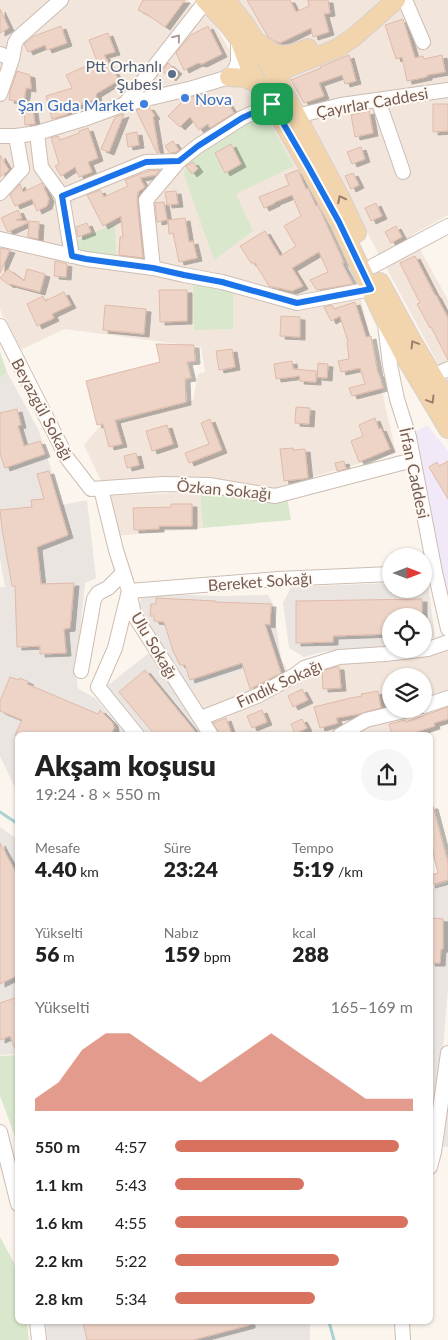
<!DOCTYPE html>
<html lang="tr">
<meta charset="utf-8">
<style>
body{margin:0;font-family:Lato,sans-serif;background:#f6f6f6;color:#222;height:100vh;display:flex;flex-direction:column;font-size:19px;white-space:nowrap}
*{box-sizing:border-box;margin:0}
p{font-size:16px;color:#767676}
.icon{flex:none;width:28px;height:28px;fill:none;stroke:currentColor;stroke-width:2;stroke-linecap:round;stroke-linejoin:round}
.map{position:relative;flex:1;overflow:hidden}
.panel{position:absolute;left:15px;top:732px;width:418px;height:592px;display:flex;flex-direction:column;background:#fff;border-radius:8px;box-shadow:0 1px 4px #0004}
.panel>*{flex:none}
.needle{width:32px;rotate:90deg}
.fabs{position:absolute;left:382px;top:548px;display:grid;gap:10px}
.fabs a{display:grid;place-items:center;width:50px;height:50px;border-radius:50%;background:#fff;box-shadow:0 1px 4px #0004;font-size:25px}
.pin{position:absolute;display:grid;place-items:center;width:42px;height:42px;color:#fff;margin:-21px;border-radius:10px;box-shadow:0 2px 8px #0006}
.round{display:grid;place-items:center;flex:none;width:52px;height:52px;border-radius:26px;background:#f6f6f6}
.summary{display:flex;align-items:center;justify-content:space-between;height:85px;padding:0 20px}
h1{font-size:28px;font-weight:800;line-height:38px}
.figures{display:grid;grid-template-columns:repeat(3,1fr);gap:8px;height:85px;padding:5px 20px}
.figures div{display:grid;align-content:center}
.figures b{font-size:21px;font-weight:800}
.figures small{font-size:14px;font-weight:400}
.figures p{font-size:14px}
.chart{height:140px;padding:10px 20px}
.chart p{display:flex;justify-content:space-between}
.chart svg{width:100%;height:90px;margin-top:5px;fill:#d8725f;opacity:.7}
ul{padding:0 20px;list-style:none;font-size:16px}
li{display:grid;grid-template-columns:80px 60px 1fr;align-items:center;height:38px}
li i{height:12px;border-radius:6px;background:#d8725f}
.map>svg:first-child{display:block}
.residential{fill:#f2e6dc;fill-rule:evenodd}
.industrial{fill:#ebe5e1}
.education{fill:#f1e9f8}
.green{fill:#d9e8cc}
.lines{fill:none;stroke-linecap:round;stroke-linejoin:round}
.stream{stroke:#aad1d4;stroke-width:3}
.building{fill:#eed4c7;stroke:#dfbaa9;filter:url(#shadow)}
.minor-casing{stroke:#cdbdb3;stroke-width:16}
.major-casing{stroke:#d8d1ce;stroke-width:20}
.minor{stroke:#fff;stroke-width:14}
.major{stroke:#f2d4ad;stroke-width:18}
.oneway{stroke:#ac9d97}
.oneway2{stroke:#9a7f6d}
.route-casing{stroke:#fff;stroke-width:10}
.route{stroke:#1a73e8;stroke-width:6}
.service-dot{fill:#5c6f8a;stroke:#fef9f3;stroke-width:2}
.shop-dot{fill:#3f7fe0;stroke:#fef9f3;stroke-width:2}
.labels{text-anchor:middle;dominant-baseline:central;stroke-width:4;stroke-linejoin:round;paint-order:stroke}
.service-label{font-size:16px;fill:#4e5e75;stroke:#fef9f3;text-anchor:end}
.shop-label{font-size:16px;fill:#366cbe;stroke:#fef9f3;text-anchor:start}
.street-label{font-size:16px;fill:#755b51;stroke:#fef9f3}
</style>
<div class="map">
<svg width="448" height="1340" viewBox="0 0 448 1340">
<defs>
<filter id="shadow"><feDropShadow dx="5" dy="3" stdDeviation="0" flood-color="#0004"/></filter>
</defs>
<rect width="100%" height="100%" fill="#fbf5ed"/>
<g class="residential">
<path d="M0,0H187L211,19L297,162L361,299L396,453L271,489L102,483L84,445L99,427L193,400L198,374L205,372L201,347L65,329L16,352L0,309Z"/>
<path d="M225,0H448V215L412,235L448,300V382L268,49Z"/>
<path d="M200,492L203,528L114,536L106,496Z"/>
<path d="M448,647V724L425,735H217L209,720L306,672L340,661ZM391,676H424V709H391Z"/>
<path d="M281,658L289,674L203,712L188,689Z"/>
</g>
<g class="industrial">
<path d="M7,372L38,429L47,454L48,459L62,505L87,500L96,578L85,583L76,672L78,689L95,698L127,735H18L17,792L0,756V587H5L0,559V379Z"/>
<path d="M424,582L428,584L435,637L424,641V616H391V647L323,652L304,657L289,648L283,603L291,587L391,583V589H424Z"/>
<path d="M160,594L219,596L268,595L273,604L281,658L188,689L139,610L141,597Z"/>
<path d="M150,652L198,723L205,735H145L107,686Z"/>
<path d="M0,827L18,840L17,1054L0,1055Z"/>
<path d="M448,883V988L443,1047L430,1144V889Z"/>
<path d="M448,1105V1147L443,1146Z"/>
<path d="M46,1323H310V1340H47Z"/>
</g>
<path class="education" d="M427,425L448,451V595L442,574L412,433Z"/>
<g class="green">
<path d="M258,116H266L294,166L236,194L253,231L214,260L184,175L186,163Z"/>
<path d="M115,224L116,257L75,249L74,241Z"/>
<path d="M193,282L233,290V329L194,330Z"/>
<path d="M0,352L7,372L0,379Z"/>
<path d="M200,492L278,498L287,497L291,520L203,528Z"/>
<path d="M17,1055H18L17,1142L0,1096V1056Z"/>
<path d="M0,1237L14,1263L17,1278L18,1322L27,1323L29,1340H0Z"/>
</g>
<g class="lines">
<g class="stream">
<path d="M0,812L18,824"/>
<path d="M329,1322L334,1340"/>
</g>
</g>
<g class="building">
<path d="M143,0H185L165,27L148,15L138,10Z"/>
<path d="M247,0H290L296,12L309,6L308,0H328L330,13L324,14L329,32L313,37L311,28L280,43L276,42L268,37Z"/>
<path d="M0,9L9,28L0,33Z"/>
<path d="M403,19L415,58L423,56L424,59L442,55L445,72L427,75V77L407,81L402,57L396,59L385,25Z"/>
<path d="M61,26L67,43L47,50L45,45L28,52L24,44L34,36Z"/>
<path d="M208,26L222,54L202,64L198,63L184,70L176,53L191,35Z"/>
<path d="M108,33L115,52L104,55L119,80L96,94L97,99L66,109L68,114L52,119L46,96L72,88L66,75L97,61L89,40Z"/>
<path d="M349,55L356,81L345,84L342,75L319,83L324,96L304,103L291,80L321,68L320,67Z"/>
<path d="M168,63L177,71L171,78L162,71Z"/>
<path d="M17,71L30,75L31,89L26,88L24,102L9,100L10,92Z"/>
<path d="M207,93L211,106L224,97L234,113L210,128L208,124L199,130L190,117L180,127L168,116L181,103L180,100Z"/>
<path d="M433,104H448V131L433,132Z"/>
<path d="M149,107L155,116L153,117L159,153H157L136,110Z"/>
<path d="M33,110L35,124L25,125L24,111Z"/>
<path d="M369,111L373,133L355,137L351,115Z"/>
<path d="M124,114L109,152L101,149L115,117Z"/>
<path d="M88,128L98,158L88,162L92,172L79,177L75,167L61,176L55,166L59,164L51,138L58,136L60,140L79,133V131Z"/>
<path d="M137,132L139,145L128,147L126,134Z"/>
<path d="M173,141L179,150L176,152L170,153L165,146Z"/>
<path d="M231,144L241,164L225,173L215,153Z"/>
<path d="M361,147L365,159L352,164L347,152Z"/>
<path d="M0,155L9,170L0,177Z"/>
<path d="M193,162L198,169L192,174L186,166Z"/>
<path d="M160,170L156,175L140,178L145,187L138,192L137,201L143,258L119,255L120,237H123L121,216L103,226L87,195L100,190L104,197L128,186L125,180L148,171Z"/>
<path d="M298,170L306,189L308,188L316,206L318,205L320,210L344,263H342L353,284L317,290L310,280L328,272L319,252L292,268L303,286L292,291L269,286L255,263H251L240,246L265,231L280,256L296,246L284,226L301,216L292,195L275,202V203L264,208L259,197L289,185L285,175Z"/>
<path d="M353,173L359,185L351,189L345,176Z"/>
<path d="M42,183L49,199L47,206L37,211L32,199L15,206L10,195L20,184L23,192Z"/>
<path d="M176,191L178,204L167,205L165,192Z"/>
<path d="M164,202L167,220L157,222L155,203Z"/>
<path d="M376,203L382,216L371,221L365,208Z"/>
<path d="M18,210L22,218L16,220L39,222L38,239L28,237L29,222L8,232L1,218Z"/>
<path d="M185,218L189,242L193,241L197,258L179,262L173,233L169,234L168,220Z"/>
<path d="M87,223L91,232L78,237L76,227Z"/>
<path d="M396,226L402,237L391,243L385,232Z"/>
<path d="M1,248L10,250L0,273V250Z"/>
<path d="M415,256L435,295H436L448,318V360L431,327L430,328L417,304L420,303L400,263Z"/>
<path d="M55,261L67,264L66,277L54,276Z"/>
<path d="M8,269L24,281L27,269L45,274L40,292L10,284L9,285L0,278Z"/>
<path d="M159,290H187V321L160,322Z"/>
<path d="M64,292L71,305L52,314L54,318L37,326L27,304L43,296L45,301Z"/>
<path d="M355,302L366,337L371,336L378,374H379L383,388L352,396L349,388L365,384L360,368L341,372L338,361L349,359L347,342H348L340,316L331,321L324,307L332,305L334,309Z"/>
<path d="M105,305L146,309L144,334L103,330Z"/>
<path d="M281,316L300,317V337L280,336Z"/>
<path d="M156,344L194,345L195,361L187,362L191,378L185,379L186,402L115,420L122,444L109,447L103,424L97,425L86,381L160,362Z"/>
<path d="M232,349L235,367L219,370L216,351Z"/>
<path d="M292,361L293,369L316,371V382L299,381L300,376L276,379L274,364Z"/>
<path d="M318,363L328,364L327,378L317,377Z"/>
<path d="M296,407L310,408L309,424L295,423Z"/>
<path d="M17,409L21,425L18,426L24,446L40,441L45,454L5,468L0,454V413Z"/>
<path d="M375,418L379,429L381,428L390,449L359,462L351,441L363,436L359,425Z"/>
<path d="M210,419L222,450L189,463L185,453L209,444L201,423Z"/>
<path d="M167,425L173,444L152,451L146,431Z"/>
<path d="M293,448V450L305,449L308,478L284,481L280,449Z"/>
<path d="M136,453L139,465L127,468L124,456Z"/>
<path d="M344,461L346,469L337,471L335,463Z"/>
<path d="M448,461V499L429,467L437,462L439,466Z"/>
<path d="M49,471L68,535L37,547L41,584L74,583L70,628L64,629L66,653L40,654V646L17,647L15,586H12L2,529L0,510L32,507L31,500L44,499L37,474Z"/>
<path d="M171,504H192V526H159V529L134,530L133,508L171,507Z"/>
<path d="M156,598L216,601V602L271,604L270,625L265,624L281,673L250,689L242,663L190,680L185,665H180L173,651L164,622L154,621V616H150L151,604H156Z"/>
<path d="M422,599V616H391V634L333,636V642L296,643V601Z"/>
<path d="M336,667H339L341,688L323,689L322,671Z"/>
<path d="M145,670L198,735H155L119,692Z"/>
<path d="M10,677L19,680L20,678L29,682L27,684L98,714L100,710L113,723L114,728L111,734L107,733L106,735H15L22,720L0,711V701Z"/>
<path d="M302,689L308,700L293,707L288,696Z"/>
<path d="M378,691L381,708L359,714L336,718L338,723L320,728L314,707L350,698L362,696L361,694Z"/>
<path d="M448,707V719L434,723L435,726L408,735H392L389,724L405,720L406,722Z"/>
<path d="M262,710L267,722L252,728L247,716Z"/>
<path d="M226,718L232,735H220L213,723Z"/>
<path d="M302,719L307,728L295,734L291,724Z"/>
<path d="M430,806H433L448,863V880L430,885V875L438,873L430,841Z"/>
<path d="M0,843L18,876V975L0,984Z"/>
<path d="M430,918L443,919V949H441L440,963H430Z"/>
<path d="M18,997V1053H17L10,1036L0,1040V1003Z"/>
<path d="M83,1322H250V1325L193,1340H87Z"/>
</g>
<g class="lines">
<g class="minor-casing">
<g id="minor">
<path d="M405,0L423,42"/>
<path d="M0,54L12,59"/>
<path d="M0,94L12,59L15,43L18,38L61,0"/>
<path d="M378,100L403,172"/>
<path d="M125,104L206,1"/>
<path d="M297,116L341,105L448,90"/>
<path d="M37,133L41,167L62,196L72,256"/>
<path d="M0,136H16L37,133L87,118L125,104L193,88L229,77L235,70L238,62V43"/>
<path d="M16,136L22,169"/>
<path d="M0,193L22,169"/>
<path d="M62,196L146,162L179,161L198,146L242,118L272,104"/>
<path d="M0,239L86,259L153,268L184,275L222,282L297,303L371,289"/>
<path d="M373,266L448,226"/>
<path d="M153,268L146,200L179,161"/>
<path d="M385,324L390,365L397,399L409,437L435,572L448,629"/>
<path d="M0,326L67,458L91,489L163,484L209,485L275,496L413,460"/>
<path d="M433,376L448,369"/>
<path d="M101,489L116,550L129,591L134,615L211,735"/>
<path d="M81,671L94,599L98,593L108,588L123,573"/>
<path d="M424,706L448,698"/>
<path d="M201,718L257,696L295,675L304,668L339,657L385,654L428,649L448,642"/>
<path d="M137,735L98,687L115,648L129,591L278,579L391,574"/>
<path d="M340,735L366,720L412,709"/>
<path d="M0,1132L18,1204"/>
<path d="M430,1167L434,1152L448,1053"/>
<path d="M37,1322L39,1340"/>
<path d="M402,1322L403,1340"/>
</g>
</g>
<g class="major-casing">
<g id="major">
<path d="M205,0L230,27L239,39L251,71L257,83L272,104L308,166L339,222L384,318L405,357L448,429"/>
<path d="M226,0L247,27L269,64L341,199L357,233"/>
<path d="M259,43C276,59 288,56 308,48"/>
<path d="M229,77L245,78L263,86"/>
<path d="M280,85L281,73L283,70L338,48L354,37L396,0"/>
<path d="M380,282L411,339L448,401"/>
</g>
</g>
<use href="#minor" class="minor"/>
<use href="#major" class="major"/>
</g>
<defs><path id="oneway-chevron" d="M-2-3.5L2.5 0L-2 3.5" fill="none" stroke-width="1.6" stroke-linecap="round" stroke-linejoin="round" transform="scale(1.25)"/></defs>
<use class="oneway" href="#oneway-chevron" transform="translate(177 38) rotate(-51)"/>
<g class="oneway2">
<use href="#oneway-chevron" transform="translate(341 199) rotate(-117)"/>
<use href="#oneway-chevron" transform="translate(414 344) rotate(-121)"/>
<use href="#oneway-chevron" transform="translate(431 400) rotate(59)"/>
</g>
<g class="lines">
<g class="route-casing">
<path id="route" d="M272,104L308,166L339,222L371,289L297,303L222,282L184,275L153,268L86,259L72,256L62,196L146,162L179,161L198,146L242,118Z"/>
</g>
<use href="#route" class="route"/>
</g>
<circle class="service-dot" cx="172" cy="74" r="5"/>
<g class="shop-dot">
<circle cx="185" cy="98" r="5"/>
<circle cx="144" cy="104" r="5"/>
</g>
<g class="labels">
<g class="service-label">
<text x="162" y="65">Ptt Orhanlı<tspan x="162" dy="18">Şubesi</tspan></text>
</g>
<g class="shop-label">
<text x="195" y="98">Nova</text>
<text x="134" y="104" text-anchor="end">Şan Gıda Market</text>
</g>
<g class="street-label">
<text transform="translate(372 102) rotate(-10)">Çayırlar Caddesi</text>
<text transform="translate(43 409) rotate(62)">Beyazgül Sokağı</text>
<text transform="translate(415 473) rotate(78)">İrfan Caddesi</text>
<text transform="translate(224 489) rotate(5)">Özkan Sokağı</text>
<text transform="translate(260 581) rotate(-4)">Bereket Sokağı</text>
<text transform="translate(155 645) rotate(59)">Ulu Sokağı</text>
<text transform="translate(279 683) rotate(-25)">Fındık Sokağı</text>
</g>
</g>
</svg>
<div class="fabs">
<a><svg class="needle" viewBox="-14 -14 28 28"><path d="M0-13l5 13h-10z" fill="#e53935"/><path d="M0 13l5-13h-10z" fill="#767676"/></svg></a>
<a><svg class="icon" aria-label="locate" viewBox="0 0 24 24"><circle cx="12" cy="12" r="6"/><path d="M12 2v4M12 18v4M2 12h4M18 12h4"/></svg></a>
<a><svg class="icon" aria-label="layers" viewBox="0 0 24 24"><path d="M12 4l9 5-9 5-9-5zM3 14l9 5 9-5"/></svg></a>
</div>
<div class="pin" style="left:272px;top:104px;background:#1e9e55"><svg class="icon" aria-label="arrive" viewBox="0 0 24 24"><path d="M6 21V4h12l-3 4 3 4H6"/></svg></div>
<section class="panel">
<div class="summary"><div><h1>Akşam koşusu</h1><p>19:24 · 8 × 550 m</p></div><a class="round"><svg class="icon" aria-label="share" viewBox="0 0 24 24"><path d="M12 15V3M7 8l5-5 5 5M5 13v7h14v-7"/></svg></a></div>
<div class="figures">
<div><p>Mesafe</p><b>4.40<small> km</small></b></div>
<div><p>Süre</p><b>23:24</b></div>
<div><p>Tempo</p><b>5:19<small> /km</small></b></div>
</div>
<div class="figures">
<div><p>Yükselti</p><b>56<small> m</small></b></div>
<div><p>Nabız</p><b>159<small> bpm</small></b></div>
<div><p>kcal</p><b>288</b></div>
</div>
<div class="chart"><p><span>Yükselti</span>165–169 m</p>
<svg viewBox="0 0 160 44" preserveAspectRatio="none"><path d="M0 44V38L10 30L20 14L30 6L40 6L50 14L60 22L70 30L80 22L90 14L100 6L110 14L120 22L130 30L140 38L150 38L160 38V44z"/></svg>
</div>
<ul>
<li><b>550 m</b>4:57<i style="width:94%"></i></li>
<li><b>1.1 km</b>5:43<i style="width:54%"></i></li>
<li><b>1.6 km</b>4:55<i style="width:98%"></i></li>
<li><b>2.2 km</b>5:22<i style="width:69%"></i></li>
<li><b>2.8 km</b>5:34<i style="width:59%"></i></li>
</ul>
</section>
</div>
